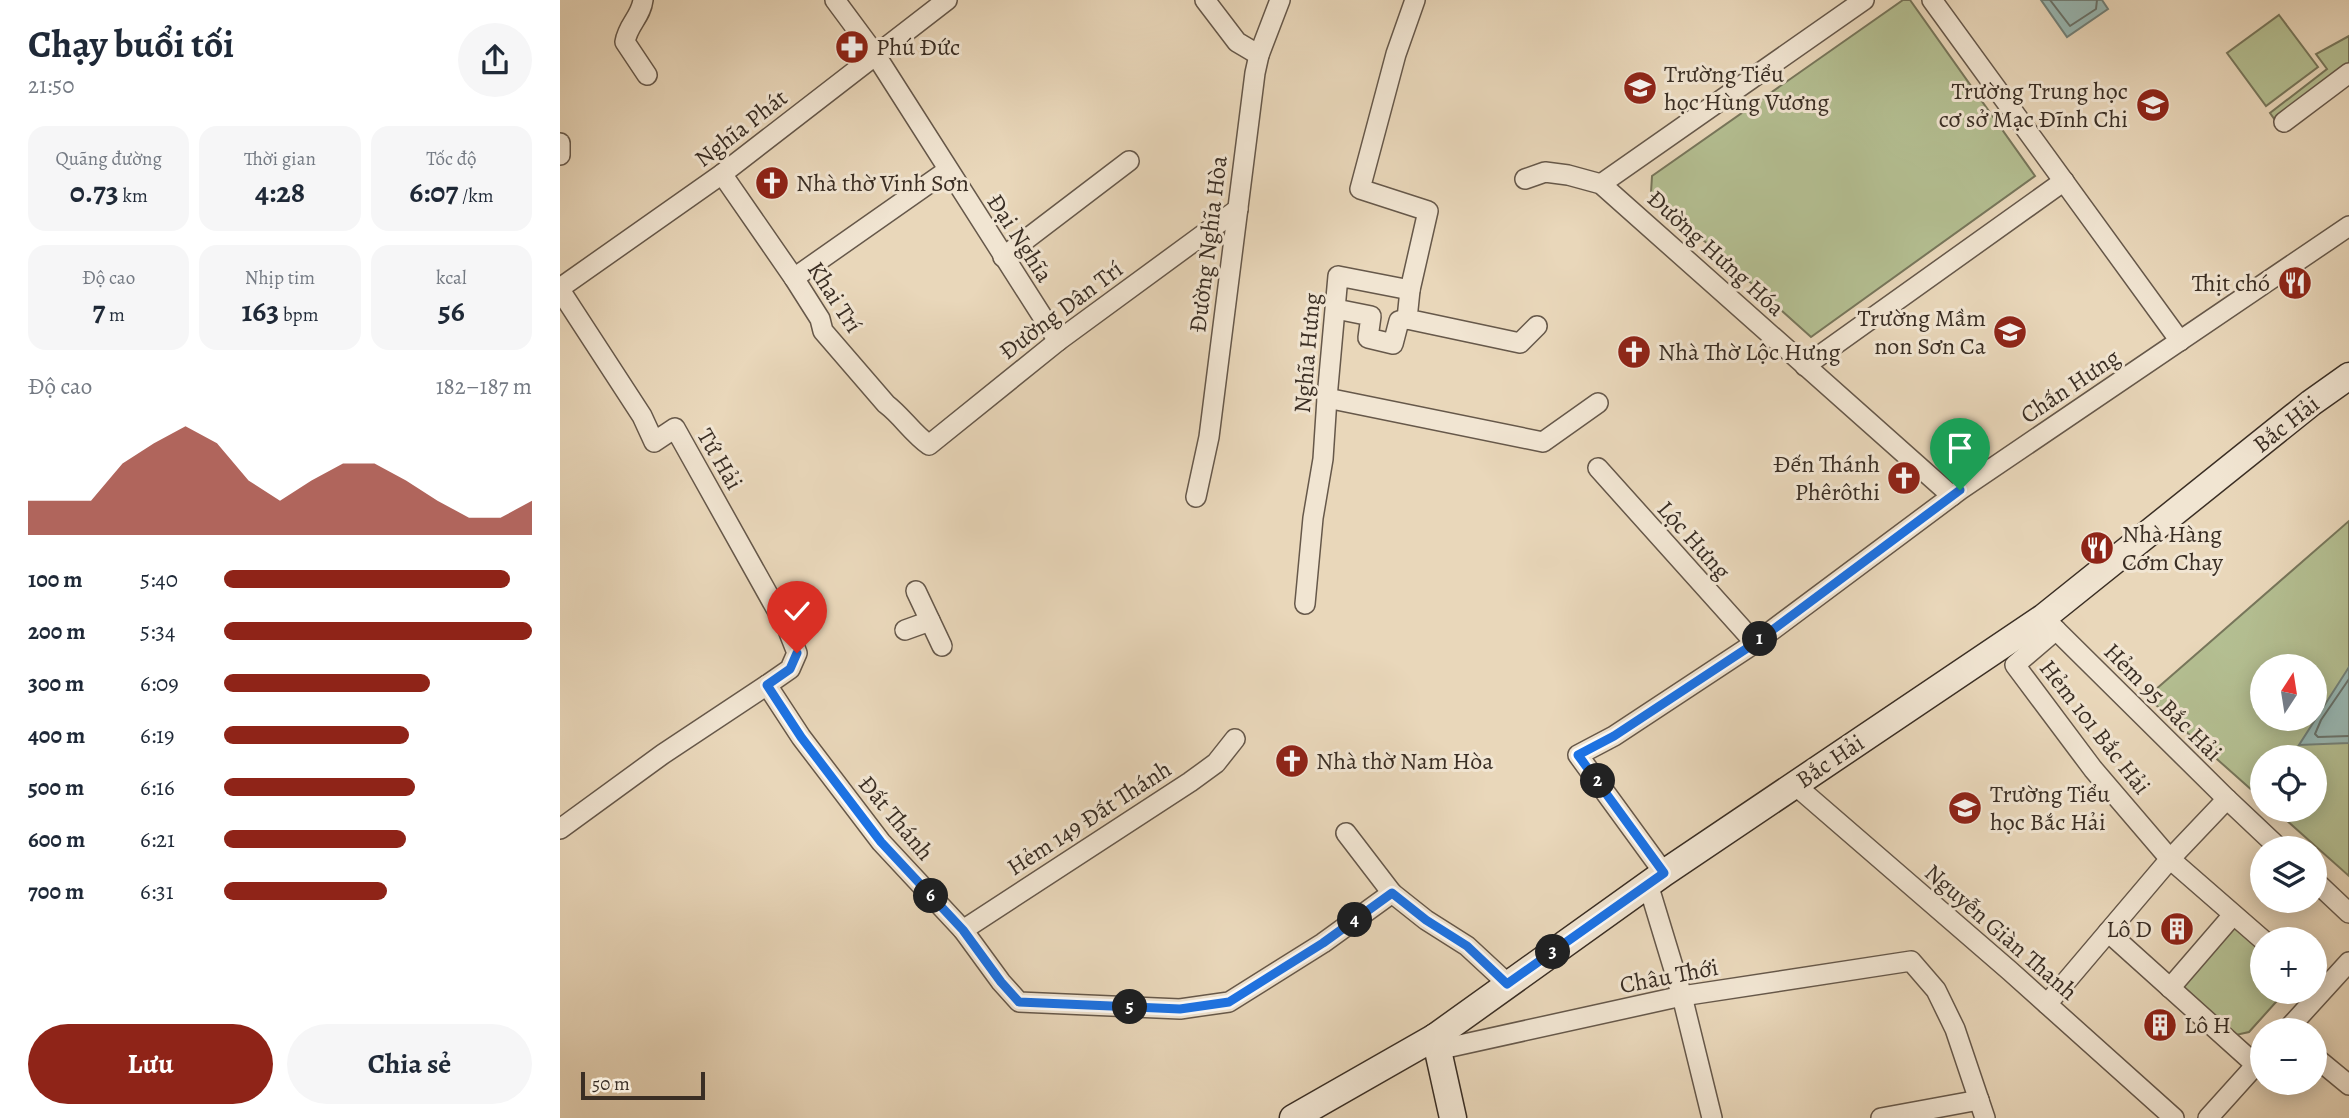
<!DOCTYPE html>
<html lang="vi">
<meta charset="utf-8">
<style>
body{margin:0;font-family:Alegreya,serif;background:#f6f6f7;color:#1f2937;height:100vh;display:flex;flex-direction:column;font-size:26px;white-space:nowrap}
*{box-sizing:border-box;margin:0}
p{font-size:23px;color:#747a83}
.icon{flex:none;width:38px;height:38px;fill:none;stroke:currentColor;stroke-width:2;stroke-linecap:round;stroke-linejoin:round}
.map{position:relative;flex:1;overflow:hidden}
.details{display:flex;flex-direction:column;background:#fff;width:560px}
.details>*{flex:none}
.needle{width:46px;rotate:12deg}
.fabs{position:absolute;left:1690px;top:654px;display:grid;gap:14px}
.fabs a{display:grid;place-items:center;width:77px;height:77px;border-radius:50%;background:#fff;box-shadow:0 4px 18px #0003;font-size:35px}
.scale{position:absolute;left:21px;bottom:18px;width:124px;box-sizing:border-box;padding-left:7px;border:4px solid #3a2e24;border-top:0;font-size:19px;line-height:24px;white-space:nowrap;color:#3a2e24;-webkit-text-stroke:5px #f1e5d2;paint-order:stroke}
.pin{position:absolute;display:grid;place-items:center;width:60px;height:60px;color:#fff;margin:-72px -30px;border-radius:50% 50% 50% 0;rotate:-45deg;box-shadow:0 0 7px #0007}
.pin .icon{rotate:45deg}
.km{position:absolute;width:35px;height:35px;margin:-18px;border-radius:50%;background:#222;color:#fff;font-size:19px;line-height:35px;text-align:center}
.round{display:grid;place-items:center;flex:none;width:74px;height:74px;border-radius:37px;background:#f6f6f7}
.summary{display:flex;align-items:center;justify-content:space-between;height:119px;padding:0 28px}
h1{font-size:38px;font-weight:700;line-height:52px}
.metrics{display:grid;grid-template-columns:repeat(3,1fr);gap:10px;height:119px;padding:7px 28px}
.metrics div{display:grid;align-content:center;border-radius:18px;background:#f6f6f7;text-align:center}
.metrics b{font-size:30px;font-weight:700}
.metrics small{font-size:19px;font-weight:400}
.metrics p{font-size:19px}
.chart{height:196px;padding:14px 28px}
.chart p{display:flex;justify-content:space-between}
.chart svg{width:100%;height:126px;margin-top:7px;fill:#8f2418;opacity:.7}
.cta{display:flex;gap:14px;margin-top:auto;padding:14px 28px}
.cta a{flex:1;height:80px;border-radius:42px;background:#8f2418;color:#fff;font-size:28px;font-weight:700;line-height:80px;text-align:center}
.cta a+a{background:#f6f6f7;color:#1f2937}
ul{padding:0 28px;list-style:none;font-size:23px}
li{display:grid;grid-template-columns:112px 84px 1fr;align-items:center;height:52px}
li i{height:18px;border-radius:9px;background:#8f2418}
main{display:flex;flex:1;min-height:0}
.map>svg:first-child{display:block}
.green{fill:#b4bf92;stroke:#77765b;stroke-width:2;fill-rule:evenodd}
.water{fill:#98b8b4;stroke:#72817a;stroke-width:2}
.lines{fill:none;stroke-linecap:round;stroke-linejoin:round}
.shore{stroke:#69736c;stroke-width:2}
.street-casing{stroke:#66584a;stroke-width:22}
.secondary-casing{stroke:#3a2e24;stroke-width:29}
.street{stroke:#f1e5d2;stroke-width:19}
.secondary{stroke:#f1e5d2;stroke-width:26}
.route-casing{stroke:#fff;stroke-width:14}
.route{stroke:#1a73e8;stroke-width:9}
.labels{text-anchor:middle;dominant-baseline:central;stroke-width:6;stroke-linejoin:round;paint-order:stroke}
.poi-label{font-size:24px;fill:#3a2e24;stroke:#f1e5d2;text-anchor:start}
.street-label{font-size:24px;fill:#3a2e24;stroke:#f1e5d2}
</style>
<main>
<section class="details">
<div class="summary"><div><h1>Chạy buổi tối</h1><p>21:50</p></div><a class="round"><svg class="icon" aria-label="share" viewBox="0 0 24 24"><path d="M12 15V3M7 8l5-5 5 5M5 13v7h14v-7"/></svg></a></div>
<div class="metrics">
<div><p>Quãng đường</p><b>0.73<small> km</small></b></div>
<div><p>Thời gian</p><b>4:28</b></div>
<div><p>Tốc độ</p><b>6:07<small> /km</small></b></div>
</div>
<div class="metrics">
<div><p>Độ cao</p><b>7<small> m</small></b></div>
<div><p>Nhịp tim</p><b>163<small> bpm</small></b></div>
<div><p>kcal</p><b>56</b></div>
</div>
<div class="chart"><p><span>Độ cao</span>182–187 m</p>
<svg viewBox="0 0 160 44" preserveAspectRatio="none"><path d="M0 44V32L10 32L20 32L30 19L40 12L50 6L60 12L70 25L80 32L90 25L100 19L110 19L120 25L130 32L140 38L150 38L160 32V44z"/></svg>
</div>
<ul>
<li><b>100 m</b>5:40<i style="width:93%"></i></li>
<li><b>200 m</b>5:34<i style="width:100%"></i></li>
<li><b>300 m</b>6:09<i style="width:67%"></i></li>
<li><b>400 m</b>6:19<i style="width:60%"></i></li>
<li><b>500 m</b>6:16<i style="width:62%"></i></li>
<li><b>600 m</b>6:21<i style="width:59%"></i></li>
<li><b>700 m</b>6:31<i style="width:53%"></i></li>
</ul>
<div class="cta"><a>Lưu</a><a>Chia sẻ</a></div>
</section>
<div class="map">
<svg width="1789" height="1118" viewBox="0 0 1789 1118">
<rect width="100%" height="100%" fill="#e9d7ba"/>
<filter id="stains"><feTurbulence type="fractalNoise" baseFrequency=".00286" numOctaves="4"/><feColorMatrix values="0 0 0 0 .2 0 0 0 0 .09 0 0 0 0 .02 0 0 0 .5 -.17"/></filter>
<radialGradient id="worn" r=".72"><stop offset=".6" stop-color="#630" stop-opacity="0"/><stop offset="1" stop-color="#630" stop-opacity=".3"/></radialGradient>
<g class="green">
<path d="M1343,0H1350L1475,176L1251,337L1091,193L1092,176Z"/>
<path d="M1719,15L1758,67L1706,106L1667,53Z"/>
<path d="M1789,36V64L1715,120L1710,113L1767,69L1756,54Z"/>
<path d="M1789,521V876L1715,810H1755V758H1703V800L1587,697ZM1703,667H1755V719H1703Z"/>
<path d="M1674,924L1703,944V992H1725L1689,1032L1676,1035L1624,992L1622,984Z"/>
</g>
<g class="water">
<path d="M1481,0H1542L1548,9L1507,37Z"/>
<path d="M1789,667V743L1739,745Z"/>
</g>
<g class="lines">
<g class="shore">
<path d="M1490,0L1510,26L1536,9L1537,0"/>
<path d="M1789,679L1761,720L1755,734L1758,737L1789,736"/>
</g>
<g class="street-casing">
<g id="street">
<path d="M83,0C81,17 68,24 65,42L87,75"/>
<path d="M275,0L315,54L498,341"/>
<path d="M645,0L677,42L699,55"/>
<path d="M1372,0L1620,341"/>
<path d="M1724,122L1789,73"/>
<path d="M0,143V155"/>
<path d="M162,174L234,278L260,319L263,331L326,404C342,416 352,433 369,445L498,341L678,209"/>
<path d="M965,179L985,172L1008,175L1041,184L1392,496"/>
<path d="M1041,184L1304,0"/>
<path d="M443,257L569,161"/>
<path d="M234,278L388,170"/>
<path d="M0,288L162,174L387,0"/>
<path d="M0,290L82,416L94,442L115,428L228,630L237,653L230,669L207,685"/>
<path d="M850,290L847,319L960,343L977,326"/>
<path d="M776,309L811,316L808,338L833,344L839,321L847,319"/>
<path d="M1245,366L1504,181"/>
<path d="M767,398L983,442L1038,403"/>
<path d="M1038,468L1195,643"/>
<path d="M636,497L649,437L695,73L699,55L720,0"/>
<path d="M356,591L382,646"/>
<path d="M745,604L753,518L763,459L767,398L778,276L850,290L868,211L800,189L836,54L855,0"/>
<path d="M1487,621L1667,799L1720,849"/>
<path d="M345,630L370,621"/>
<path d="M1496,630L1455,665L1533,769L1610,859L1703,940"/>
<path d="M1235,785L1450,971L1614,1118"/>
<path d="M0,829L103,754L207,685L241,737L321,842L403,930L441,982L459,1002L620,1009L669,1002L763,943L832,893L866,920L907,946L948,984"/>
<path d="M786,833L832,893"/>
<path d="M1104,873L1018,755L1054,736L1195,643L1400,490L1789,226"/>
<path d="M1755,881L1789,913"/>
<path d="M1088,884L1122,996L1152,1118"/>
<path d="M403,930L630,782L656,763L675,739"/>
<path d="M1548,932L1696,1065"/>
<path d="M1610,988L1673,915"/>
<path d="M1487,1004L1610,859L1667,799"/>
<path d="M1726,1031L1789,962"/>
<path d="M877,1050L1122,996L1351,961L1376,990L1395,1029L1425,1118"/>
<path d="M1755,1057L1789,1085"/>
<path d="M1321,1118L1419,1100"/>
<path d="M1648,1118L1703,1057"/>
</g>
</g>
<g class="secondary-casing">
<g id="secondary">
<path d="M875,1037L893,1118"/>
<path d="M733,1118L875,1037L1104,873L1484,617L1751,403L1789,376"/>
</g>
</g>
<use href="#street" class="street"/>
<use href="#secondary" class="secondary"/>
</g>
<g class="lines">
<g class="route-casing">
<path id="route" d="M237,653L230,669L207,685L241,737L321,842L403,930L441,982L459,1002L620,1009L669,1002L763,943L832,893L866,920L907,946L947,984L1104,873L1018,755L1054,736L1195,643L1400,490"/>
</g>
<use href="#route" class="route"/>
</g>
<defs>
<g id="pharmacy-disc" transform="scale(1.75)"><circle r="9.5" fill="#8f2418" stroke="#f1e5d2"/><path d="M-2-6h4v4h4v4h-4v4h-4v-4h-4v-4h4Z" fill="#fff"/></g>
<g id="school-disc" transform="scale(1.75)"><circle r="9.5" fill="#8f2418" stroke="#f1e5d2"/><path d="M0-5L7-2L0 1L-7-2ZM-4 1L0 2.5L4 1V4Q0 6-4 4Z" fill="#fff"/></g>
<g id="church-disc" transform="scale(1.75)"><circle r="9.5" fill="#8f2418" stroke="#f1e5d2"/><path d="M-1.2-6h2.4v3.5h3.3v2.4h-3.3V6h-2.4V-.1h-3.3v-2.4h3.3Z" fill="#fff"/></g>
<g id="restaurant-disc" transform="scale(1.75)"><circle r="9.5" fill="#8f2418" stroke="#f1e5d2"/><path d="M-5-6h1v4h1v-4h1v4h1v-4h1v5L-1.5 .5V6h-2V.5L-5-1ZM5-6V6H3V1.5H1.5Q1.5-4 5-6Z" fill="#fff"/></g>
<g id="building-disc" transform="scale(1.75)"><circle r="9.5" fill="#8f2418" stroke="#f1e5d2"/><path d="M-4-6H4V6H1V3H-1V6H-4ZM-2.5-4.3h1.7v1.8h-1.7ZM.8-4.3h1.7v1.8H.8ZM-2.5-1h1.7V.8h-1.7ZM.8-1h1.7V.8H.8Z" fill="#fff"/></g>
</defs>
<g fill-rule="evenodd">
<use href="#pharmacy-disc" x="292" y="47"/>
<use href="#school-disc" x="1080" y="88"/>
<use href="#school-disc" x="1593" y="105"/>
<use href="#church-disc" x="212" y="183"/>
<use href="#restaurant-disc" x="1735" y="283"/>
<use href="#school-disc" x="1450" y="332"/>
<use href="#church-disc" x="1074" y="352"/>
<use href="#church-disc" x="1344" y="478"/>
<use href="#restaurant-disc" x="1537" y="548"/>
<use href="#church-disc" x="732" y="761"/>
<use href="#school-disc" x="1405" y="808"/>
<use href="#building-disc" x="1617" y="929"/>
<use href="#building-disc" x="1600" y="1025"/>
</g>
<g class="labels">
<g class="poi-label">
<text x="316" y="47">Phú Đức</text>
<text x="1104" y="74">Trường Tiểu<tspan x="1104" dy="28">học Hùng Vương</tspan></text>
<text x="1568" y="91" text-anchor="end">Trường Trung học<tspan x="1568" dy="28">cơ sở Mạc Đĩnh Chi</tspan></text>
<text x="236" y="183">Nhà thờ Vinh Sơn</text>
<text x="1710" y="283" text-anchor="end">Thịt chó</text>
<text x="1426" y="318" text-anchor="end">Trường Mầm<tspan x="1426" dy="28">non Sơn Ca</tspan></text>
<text x="1098" y="352">Nhà Thờ Lộc Hưng</text>
<text x="1320" y="464" text-anchor="end">Đến Thánh<tspan x="1320" dy="28">Phêrôthi</tspan></text>
<text x="1562" y="534">Nhà Hàng<tspan x="1562" dy="28">Cơm Chay</tspan></text>
<text x="756" y="761">Nhà thờ Nam Hòa</text>
<text x="1430" y="794">Trường Tiểu<tspan x="1430" dy="28">học Bắc Hải</tspan></text>
<text x="1592" y="929" text-anchor="end">Lô D</text>
<text x="1624" y="1025">Lô H</text>
</g>
<g class="street-label">
<text transform="translate(181 128) rotate(-38)">Nghĩa Phát</text>
<text transform="translate(460 238) rotate(57)">Đại Nghĩa</text>
<text transform="translate(648 244) rotate(-83)">Đường Nghĩa Hòa</text>
<text transform="translate(1156 253) rotate(42)">Đường Hưng Hóa</text>
<text transform="translate(275 297) rotate(57)">Khai Trí</text>
<text transform="translate(501 310) rotate(-37)">Đường Dân Trí</text>
<text transform="translate(747 353) rotate(-85)">Nghĩa Hưng</text>
<text transform="translate(1510 386) rotate(-34)">Chấn Hưng</text>
<text transform="translate(1726 424) rotate(-38)">Bắc Hải</text>
<text transform="translate(160 459) rotate(60)">Tứ Hải</text>
<text transform="translate(1134 540) rotate(48)">Lộc Hưng</text>
<text transform="translate(1603 702) rotate(45)">Hẻm 95 Bắc Hải</text>
<text transform="translate(1535 727) rotate(52)">Hẻm 101 Bắc Hải</text>
<text transform="translate(1270 761) rotate(-34)">Bắc Hải</text>
<text transform="translate(336 818) rotate(50)">Đất Thánh</text>
<text transform="translate(529 818) rotate(-33)">Hẻm 149 Đất Thánh</text>
<text transform="translate(1441 932) rotate(41)">Nguyễn Giàn Thanh</text>
<text transform="translate(1109 976) rotate(-11)">Châu Thới</text>
</g>
</g>
<rect width="100%" height="100%" filter="url(#stains)"/>
<rect width="100%" height="100%" fill="url(#worn)"/>
</svg>
<div class="fabs">
<a><svg class="needle" viewBox="-14 -14 28 28"><path d="M0-13l5 13h-10z" fill="#e53935"/><path d="M0 13l5-13h-10z" fill="#747a83"/></svg></a>
<a><svg class="icon" aria-label="locate" viewBox="0 0 24 24"><circle cx="12" cy="12" r="6"/><path d="M12 2v4M12 18v4M2 12h4M18 12h4"/></svg></a>
<a><svg class="icon" aria-label="layers" viewBox="0 0 24 24"><path d="M12 4l9 5-9 5-9-5zM3 14l9 5 9-5"/></svg></a>
<a>+</a>
<a>−</a>
</div>
<div class="scale">50 m</div>
<div class="pin" style="left:1400px;top:490px;background:#1e9e55"><svg class="icon" aria-label="arrive" viewBox="0 0 24 24"><path d="M6 21V4h12l-3 4 3 4H6"/></svg></div>
<div class="pin" style="left:237px;top:653px;background:#d93025"><svg class="icon" aria-label="check" viewBox="0 0 24 24"><path d="M5 12l5 5 9-10"/></svg></div>
<b class="km" style="left:1200px;top:639px">1</b>
<b class="km" style="left:1038px;top:781px">2</b>
<b class="km" style="left:993px;top:952px">3</b>
<b class="km" style="left:795px;top:920px">4</b>
<b class="km" style="left:570px;top:1007px">5</b>
<b class="km" style="left:371px;top:896px">6</b>
</div>
</main>
